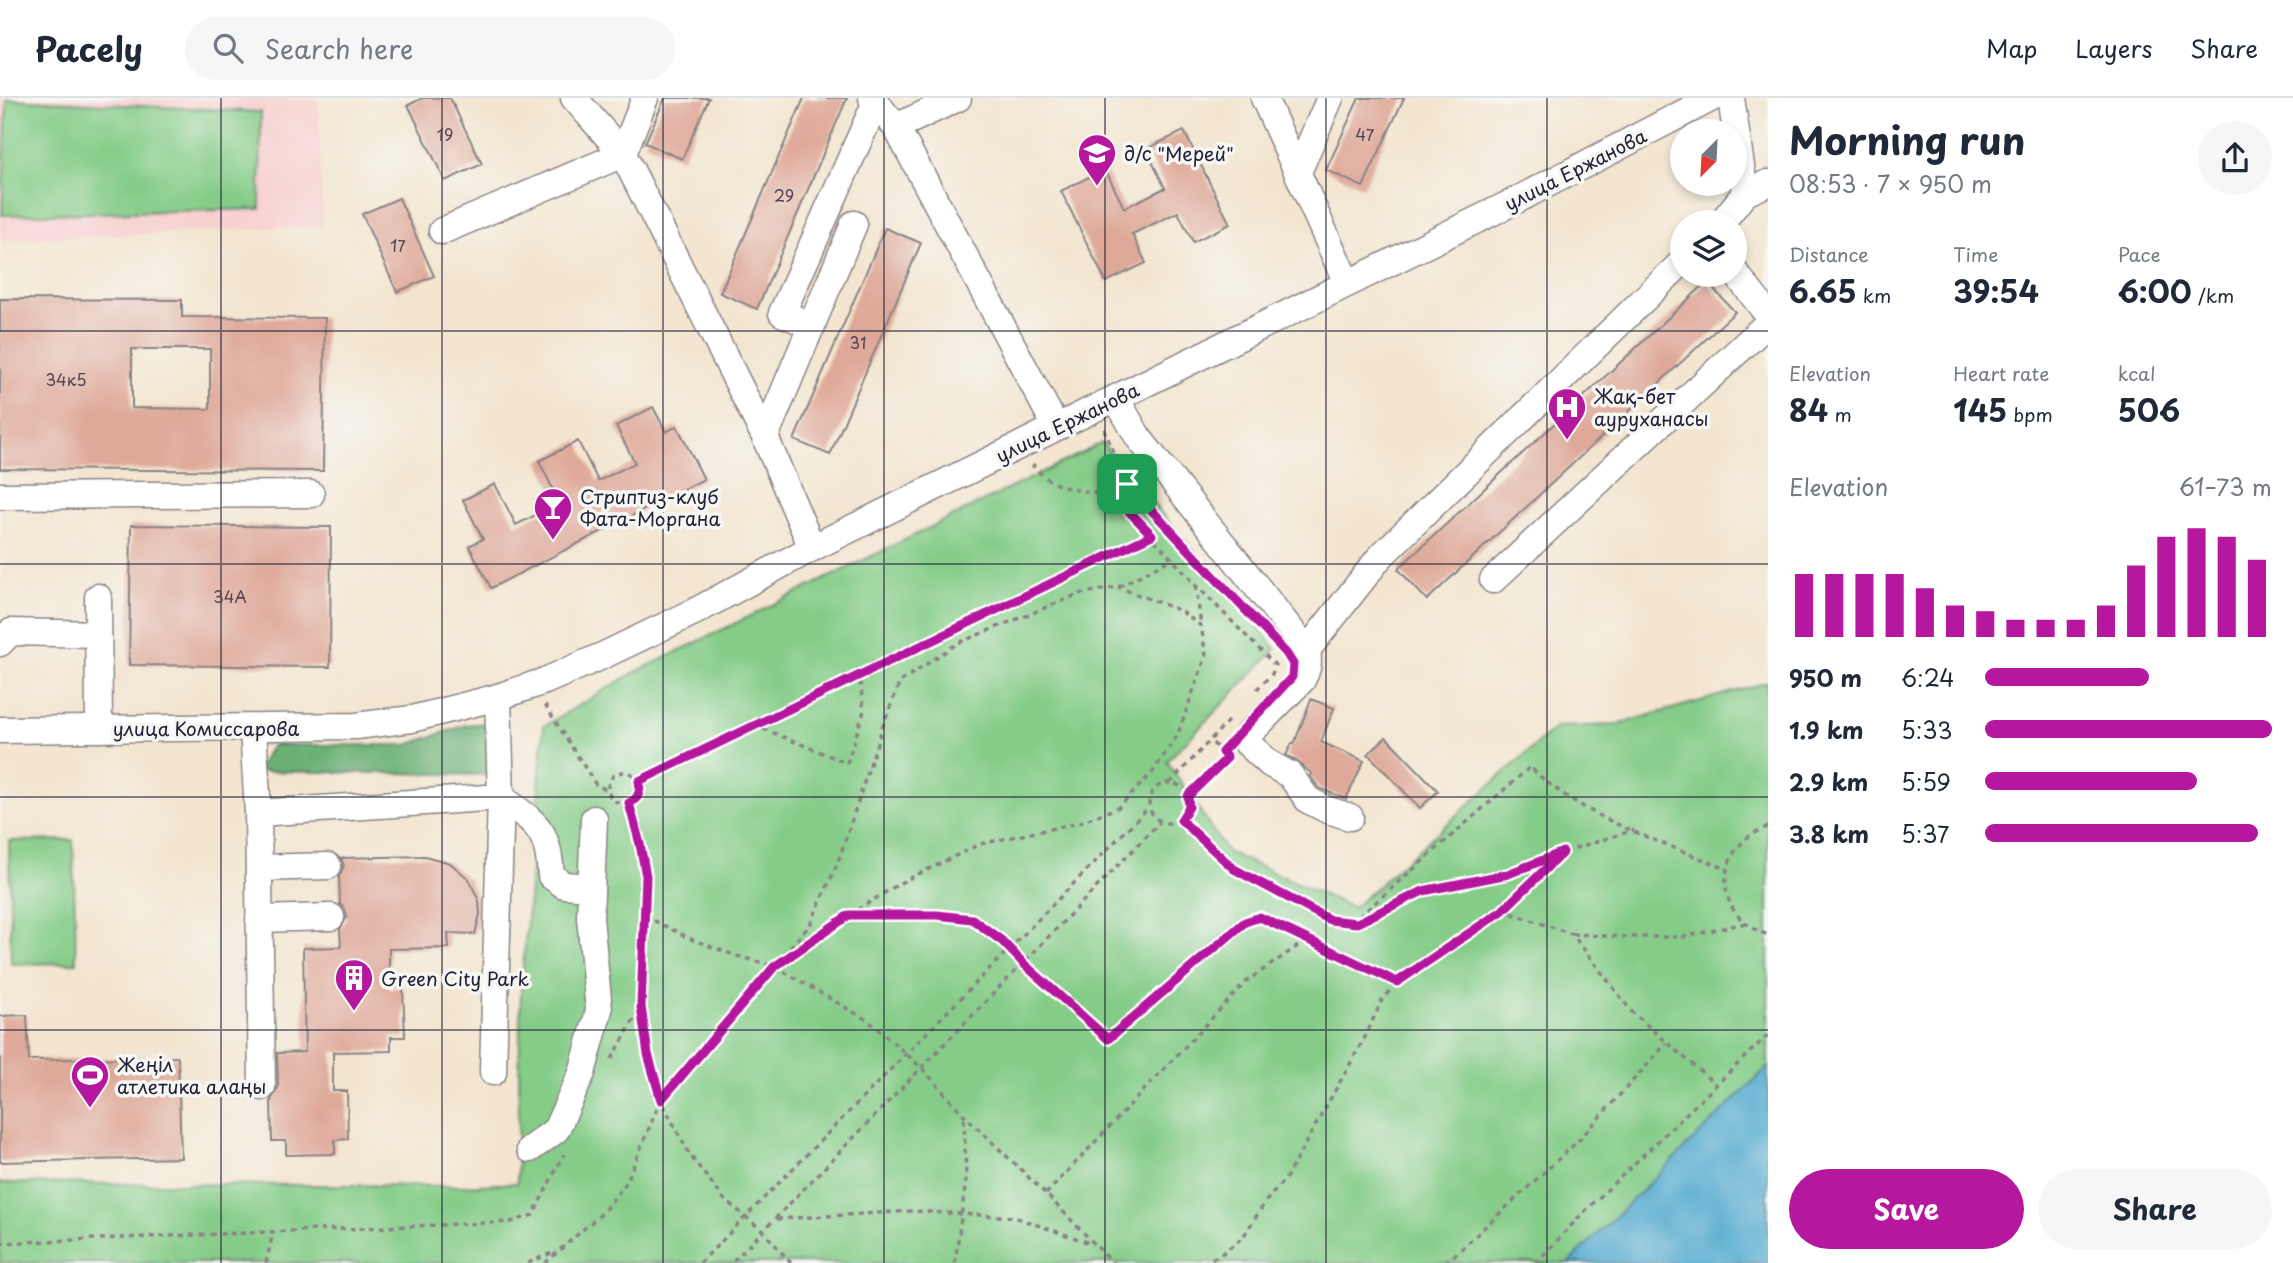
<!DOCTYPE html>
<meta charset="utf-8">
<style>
body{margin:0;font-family:"Playpen Sans",sans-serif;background:#f6f6f7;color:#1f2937;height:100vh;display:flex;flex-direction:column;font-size:26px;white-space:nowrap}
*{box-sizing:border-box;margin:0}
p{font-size:23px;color:#747a83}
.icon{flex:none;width:38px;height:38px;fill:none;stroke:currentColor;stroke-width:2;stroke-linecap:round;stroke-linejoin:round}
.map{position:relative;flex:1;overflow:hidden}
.drawer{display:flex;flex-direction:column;background:#fff;width:525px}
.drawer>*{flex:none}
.needle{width:46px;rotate:204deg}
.tools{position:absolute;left:1670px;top:21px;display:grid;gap:14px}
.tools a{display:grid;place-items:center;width:77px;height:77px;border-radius:50%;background:#fff;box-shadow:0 4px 10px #0003;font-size:35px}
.pin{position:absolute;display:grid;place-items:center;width:60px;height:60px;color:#fff;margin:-30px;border-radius:14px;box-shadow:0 4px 10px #0006}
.round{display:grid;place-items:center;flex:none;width:74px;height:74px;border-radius:37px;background:#f6f6f7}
.headline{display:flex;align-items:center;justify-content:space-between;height:119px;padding:0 21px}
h1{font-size:38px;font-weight:700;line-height:52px}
.figures{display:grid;grid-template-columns:repeat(3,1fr);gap:10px;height:119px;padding:7px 21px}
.figures div{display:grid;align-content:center}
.figures b{font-size:30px;font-weight:700}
.figures small{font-size:19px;font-weight:400}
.figures p{font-size:19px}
.chart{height:196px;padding:14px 21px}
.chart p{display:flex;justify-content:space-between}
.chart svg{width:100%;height:126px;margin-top:7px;stroke:#b5179e;stroke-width:6}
.button{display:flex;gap:14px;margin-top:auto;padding:14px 21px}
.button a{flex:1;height:80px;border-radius:42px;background:#b5179e;color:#fff;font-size:28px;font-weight:700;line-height:80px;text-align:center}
.button a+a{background:#f6f6f7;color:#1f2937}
ul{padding:0 21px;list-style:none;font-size:23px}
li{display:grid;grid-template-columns:112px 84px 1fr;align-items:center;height:52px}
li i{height:18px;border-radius:9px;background:#b5179e}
header{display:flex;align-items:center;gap:42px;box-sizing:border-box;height:98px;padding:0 35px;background:#fff;border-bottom:2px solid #e0e1e3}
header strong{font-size:33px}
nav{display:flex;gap:38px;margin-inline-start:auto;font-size:24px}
.search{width:490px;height:63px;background:#f6f6f7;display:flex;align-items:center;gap:18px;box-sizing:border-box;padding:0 24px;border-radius:38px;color:#747a83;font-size:26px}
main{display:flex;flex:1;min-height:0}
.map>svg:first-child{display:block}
.built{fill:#f7d0cf}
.green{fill:#84cc87;stroke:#537761;stroke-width:2}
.forest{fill:#6bb074;stroke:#466958;stroke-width:2}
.water{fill:#53aacf;stroke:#3a6685;stroke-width:2}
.building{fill:#dfa999;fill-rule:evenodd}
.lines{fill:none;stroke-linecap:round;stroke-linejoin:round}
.minor-casing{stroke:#8a8485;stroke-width:29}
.path{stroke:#8a8485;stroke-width:3.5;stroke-dasharray:5 5;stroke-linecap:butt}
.minor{stroke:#fff;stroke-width:26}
.route-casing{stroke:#fff;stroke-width:14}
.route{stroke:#b5179e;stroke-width:9}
.grid{fill:none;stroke:#22223b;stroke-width:2;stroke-opacity:0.55}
.labels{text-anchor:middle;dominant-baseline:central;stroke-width:7;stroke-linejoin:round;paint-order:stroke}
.number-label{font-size:16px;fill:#514452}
.poi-label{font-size:19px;fill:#22223b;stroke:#f6f6f2;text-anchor:start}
.street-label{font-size:19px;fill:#22223b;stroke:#f6f6f2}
</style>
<header>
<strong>Pacely</strong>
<div class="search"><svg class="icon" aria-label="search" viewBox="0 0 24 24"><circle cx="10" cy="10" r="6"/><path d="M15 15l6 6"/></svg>Search here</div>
<nav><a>Map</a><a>Layers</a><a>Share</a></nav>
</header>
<main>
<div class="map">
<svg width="1768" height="1165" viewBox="0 0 1768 1165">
<rect width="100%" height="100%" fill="#f6f6f2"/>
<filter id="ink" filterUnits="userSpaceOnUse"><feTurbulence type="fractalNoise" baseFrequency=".0143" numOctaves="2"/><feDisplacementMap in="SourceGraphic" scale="14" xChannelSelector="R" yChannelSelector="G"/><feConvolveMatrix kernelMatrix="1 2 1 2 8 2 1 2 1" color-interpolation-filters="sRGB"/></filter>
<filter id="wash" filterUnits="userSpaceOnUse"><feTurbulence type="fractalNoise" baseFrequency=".00686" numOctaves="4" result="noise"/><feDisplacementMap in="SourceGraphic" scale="28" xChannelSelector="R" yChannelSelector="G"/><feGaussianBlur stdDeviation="1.57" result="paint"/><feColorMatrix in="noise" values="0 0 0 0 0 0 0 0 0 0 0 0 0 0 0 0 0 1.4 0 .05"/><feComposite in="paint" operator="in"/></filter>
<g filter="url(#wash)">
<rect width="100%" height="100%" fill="#f3e5cf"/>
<path class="built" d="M0,0H318L323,128L0,142Z"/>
<g class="green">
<path d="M7,1L261,14L260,111L2,117Z"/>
<path d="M1102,345L1276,551L1167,663L1227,754L1353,810L1556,629L1615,627L1768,584V1165H0V1085L462,1088L517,1085L521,892L544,628L632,576Z"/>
<path d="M73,742L76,865L11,866L9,743Z"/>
</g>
<path class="forest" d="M485,625L500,677L256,673L272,647H407L466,627Z"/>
<path class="water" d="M1768,969V1165H1568Z"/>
<g id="blocks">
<g class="building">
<path d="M423,0H450L482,66L445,83L408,7Z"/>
<path d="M665,0H709L682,61L645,45Z"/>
<path d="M804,0H847L757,211L720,195Z"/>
<path d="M1359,0H1404L1363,89L1326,72Z"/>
<path d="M1184,33L1230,126L1193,144L1178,114L1132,136L1146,165L1106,184L1061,93L1105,71L1124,110L1165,90L1146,51Z"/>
<path d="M399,100L434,178L397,194L362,116Z"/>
<path d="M885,130L921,145L830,357L794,342Z"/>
<path d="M1707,184L1735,214L1427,502L1398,471Z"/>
<path d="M0,201L182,202V219L325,220L323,373L0,371ZM132,251H210V311L132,310Z"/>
<path d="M653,309L666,334L677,328L704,381L491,490L469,448L483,441L463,402L495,386L516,427L560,405L539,363L578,343L598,383L635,365L616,328Z"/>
<path d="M131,427L331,429L330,569L129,567Z"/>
<path d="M1311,601L1334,610L1321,644L1364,663L1346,701L1319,690L1310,678L1311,675L1298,664L1286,657L1292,645L1294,646Z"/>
<path d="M1386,639L1438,693L1420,710L1368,656Z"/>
<path d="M425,758L450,765L469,781L479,803L480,816L475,836L448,835L449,850L389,851V890H403L405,939H391V953L333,954V993H347L348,1041L335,1042V1056L286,1057V1043H272L271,1002L278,989L277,955L305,954L303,850L341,849L340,831L347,819L345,811L340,806L339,778L344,768L341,760Z"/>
<path d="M27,917L29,962L178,959L181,1060L0,1064V918Z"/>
</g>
</g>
</g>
<g filter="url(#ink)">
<use href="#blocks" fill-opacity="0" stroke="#8a8485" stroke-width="2"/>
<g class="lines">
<g class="minor-casing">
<g id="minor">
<path d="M574,0L623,56L765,339L812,450"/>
<path d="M872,0L896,29L1056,329"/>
<path d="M1264,0L1347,185"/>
<path d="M896,29L958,0"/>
<path d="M1298,74L1330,0"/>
<path d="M1745,95L1768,85"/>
<path d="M1722,124L1745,95L1731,0"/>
<path d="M442,133L623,56L645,0"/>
<path d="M1734,173L1768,217"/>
<path d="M812,228L782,215L875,6"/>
<path d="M1116,300L1138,339L1307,552C1309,564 1308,571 1302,582L1247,638L1246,644L1270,666L1290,677L1308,702L1328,712L1350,719"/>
<path d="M765,339L854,126"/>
<path d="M0,398L311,396"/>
<path d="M1493,482L1768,225"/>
<path d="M98,499L99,631"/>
<path d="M0,545L11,534L98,536"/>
<path d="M1307,552L1380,459L1682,164"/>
<path d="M253,630L258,715L501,699L498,599"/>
<path d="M0,632L356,628L412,621L498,599L545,583L602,558L694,514L812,450L1513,104L1712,0"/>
<path d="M501,699C537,727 548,729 551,778L564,787L591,789"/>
<path d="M258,715L262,989"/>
<path d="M259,770L328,768"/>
<path d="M259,821L331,819"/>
<path d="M493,974L501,699"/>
<path d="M530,1051L556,1032L582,975L599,912L590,820L594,721"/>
</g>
</g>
<g class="path">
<path d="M1104,331L1127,386L1225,490"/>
<path d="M1035,366L1033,368C1063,401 1087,386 1120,404L1195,486L1275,567L1272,576L1257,591"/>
<path d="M1120,404L1127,386"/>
<path d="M1196,488L1201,528"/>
<path d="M545,607L596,687L609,693"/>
<path d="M754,627L847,665L864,613L859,577"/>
<circle cx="624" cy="690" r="16"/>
<path d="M639,683L1168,429"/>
<circle cx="1169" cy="705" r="20"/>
<path d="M1170,685L1228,623"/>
<path d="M1188,698L1227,660L1210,642"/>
<path d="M629,705L640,745L646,778L641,909"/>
<path d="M1180,722L1234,771L1330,822L1357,825L1423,793L1508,776L1563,754L1634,732"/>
<path d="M1768,729C1729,740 1711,789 1740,820C1748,828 1758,833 1768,837"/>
<path d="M1502,812L1561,756"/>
<path d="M849,817L902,784L980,746L1078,725L1119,709L1152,675L1177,638L1206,558L1201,528L1181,513L1118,489"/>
<path d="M645,818L693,842L737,858L774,868L869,923L922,970L964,1017L1046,1096L1113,1165"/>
<path d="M1352,825L1530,669C1583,721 1660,743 1727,771"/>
<path d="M1572,836L1625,839H1682L1746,825"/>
<path d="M777,864L810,827L838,764L883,627L900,584L958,545L1079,496L1118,489L1173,460"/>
<path d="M612,961L641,909L648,956L661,1002L689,1056L724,1101L763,1133L731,1165"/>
<path d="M1046,1096L1247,883L1298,848"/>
<path d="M777,1121L913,1113L1014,1119L1093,1146"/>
<path d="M0,1145L511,1124L533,1117L564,1056"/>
<path d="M266,1165L273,1134"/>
<path d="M528,1165L556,1153"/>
<path d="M545,1165L602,1115L626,1085L661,1002L774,868L849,817H937L972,822L1002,843L1024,866L1108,941L1245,824L1260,819L1397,884L1502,812L1572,836L1632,914L1715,986"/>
<path d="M700,1165L1148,710"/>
<path d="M791,1165L763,1133L1160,724"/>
<path d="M955,1165L966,1082L964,1017"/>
<path d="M1203,1165L1220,1157L1243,1139L1266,1103L1286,1080L1364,941L1382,902L1397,884"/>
<path d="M1446,1165L1577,1044L1667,945"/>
<path d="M1536,1165L1582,1116L1768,937"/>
</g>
<use href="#minor" class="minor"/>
</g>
</g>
<g class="lines" filter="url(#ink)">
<g class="route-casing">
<path id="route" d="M1127,386L1286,555L1293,566L1292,579L1222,654L1227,660L1188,698L1189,709L1181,722L1234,771L1330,822L1357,825L1423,793L1508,776L1563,754L1502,813L1397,884L1260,819L1245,824L1108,941L1024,866L1002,843L972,821L937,817H849L774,869L661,1002L648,956L641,909L646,778L640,746L629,705C639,701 641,693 639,683L1152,437L1120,404Z"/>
</g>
<use href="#route" class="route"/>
</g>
<path class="grid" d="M221,0V1165M442,0V1165M663,0V1165M884,0V1165M1105,0V1165M1326,0V1165M1547,0V1165M0,233H1768M0,466H1768M0,699H1768M0,932H1768"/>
<defs>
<g id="school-pin" transform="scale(2.0125)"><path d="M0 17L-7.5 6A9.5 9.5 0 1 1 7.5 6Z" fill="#b5179e" stroke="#f6f6f2"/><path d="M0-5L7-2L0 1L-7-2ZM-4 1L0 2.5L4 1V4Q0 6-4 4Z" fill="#fff"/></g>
<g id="hospital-pin" transform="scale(2.0125)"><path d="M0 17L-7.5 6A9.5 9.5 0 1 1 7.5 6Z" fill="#b5179e" stroke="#f6f6f2"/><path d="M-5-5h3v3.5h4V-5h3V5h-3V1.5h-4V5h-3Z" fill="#fff"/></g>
<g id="bar-pin" transform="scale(2.0125)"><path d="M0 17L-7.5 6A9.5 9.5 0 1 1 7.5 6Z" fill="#b5179e" stroke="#f6f6f2"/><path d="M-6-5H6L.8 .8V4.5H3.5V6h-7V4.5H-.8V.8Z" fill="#fff"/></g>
<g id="building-pin" transform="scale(2.0125)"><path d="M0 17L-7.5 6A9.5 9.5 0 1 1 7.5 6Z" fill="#b5179e" stroke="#f6f6f2"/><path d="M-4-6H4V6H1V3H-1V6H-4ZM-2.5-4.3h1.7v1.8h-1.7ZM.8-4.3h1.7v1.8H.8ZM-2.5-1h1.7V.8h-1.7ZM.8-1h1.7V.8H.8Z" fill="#fff"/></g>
<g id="stadium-pin" transform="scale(2.0125)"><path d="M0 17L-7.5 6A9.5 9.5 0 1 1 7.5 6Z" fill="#b5179e" stroke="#f6f6f2"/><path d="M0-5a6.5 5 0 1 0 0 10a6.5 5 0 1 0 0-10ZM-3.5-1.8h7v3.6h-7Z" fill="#fff"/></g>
</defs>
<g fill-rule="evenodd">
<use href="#school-pin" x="1097" y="55"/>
<use href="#hospital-pin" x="1567" y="309"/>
<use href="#bar-pin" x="553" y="409"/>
<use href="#building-pin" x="354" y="880"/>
<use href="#stadium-pin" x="90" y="977"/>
</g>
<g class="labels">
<g class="number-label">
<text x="445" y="36">19</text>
<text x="1365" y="36">47</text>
<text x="784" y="97">29</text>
<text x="398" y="147">17</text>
<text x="858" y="244">31</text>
<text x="66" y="281">34к5</text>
<text x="230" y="498">34А</text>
</g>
<g class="poi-label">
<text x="1124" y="55">д/с "Мерей"</text>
<text x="1594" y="298">Жақ-бет<tspan x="1594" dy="22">ауруханасы</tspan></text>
<text x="580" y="398">Стриптиз-клуб<tspan x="580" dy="22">Фата-Моргана</tspan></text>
<text x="381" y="880">Green City Park</text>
<text x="117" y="966">Жеңіл<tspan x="117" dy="22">атлетика алаңы</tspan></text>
</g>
<g class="street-label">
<text transform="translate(1575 71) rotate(-27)">улица Ержанова</text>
<text transform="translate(1067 324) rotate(-26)">улица Ержанова</text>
<text x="206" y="630">улица Комиссарова</text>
</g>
</g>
</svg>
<div class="tools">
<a><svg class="needle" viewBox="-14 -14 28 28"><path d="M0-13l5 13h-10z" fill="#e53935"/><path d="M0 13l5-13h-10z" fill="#747a83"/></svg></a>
<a><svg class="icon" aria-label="layers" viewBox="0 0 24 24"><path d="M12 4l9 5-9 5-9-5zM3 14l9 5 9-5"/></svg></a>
</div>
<div class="pin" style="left:1127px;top:386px;background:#1e9e55"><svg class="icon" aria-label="arrive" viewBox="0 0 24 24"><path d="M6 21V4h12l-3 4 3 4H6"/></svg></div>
</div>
<section class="drawer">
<div class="headline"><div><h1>Morning run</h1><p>08:53 · 7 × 950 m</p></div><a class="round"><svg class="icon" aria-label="share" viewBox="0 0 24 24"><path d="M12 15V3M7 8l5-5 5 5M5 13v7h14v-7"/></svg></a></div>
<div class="figures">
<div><p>Distance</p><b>6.65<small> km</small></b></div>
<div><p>Time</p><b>39:54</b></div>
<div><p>Pace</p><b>6:00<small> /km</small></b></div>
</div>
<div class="figures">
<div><p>Elevation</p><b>84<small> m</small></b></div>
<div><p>Heart rate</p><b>145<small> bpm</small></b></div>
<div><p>kcal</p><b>506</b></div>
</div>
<div class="chart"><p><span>Elevation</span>61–73 m</p>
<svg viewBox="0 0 160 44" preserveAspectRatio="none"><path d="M5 44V22M15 44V22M25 44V22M35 44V22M45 44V27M55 44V33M65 44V35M75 44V38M85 44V38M95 44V38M105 44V33M115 44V19M125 44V9M135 44V6M145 44V9M155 44V17"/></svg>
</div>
<ul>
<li><b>950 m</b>6:24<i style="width:57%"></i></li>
<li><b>1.9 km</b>5:33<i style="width:100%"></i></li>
<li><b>2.9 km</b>5:59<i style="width:74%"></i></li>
<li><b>3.8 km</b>5:37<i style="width:95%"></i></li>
</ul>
<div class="button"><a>Save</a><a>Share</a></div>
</section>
</main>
